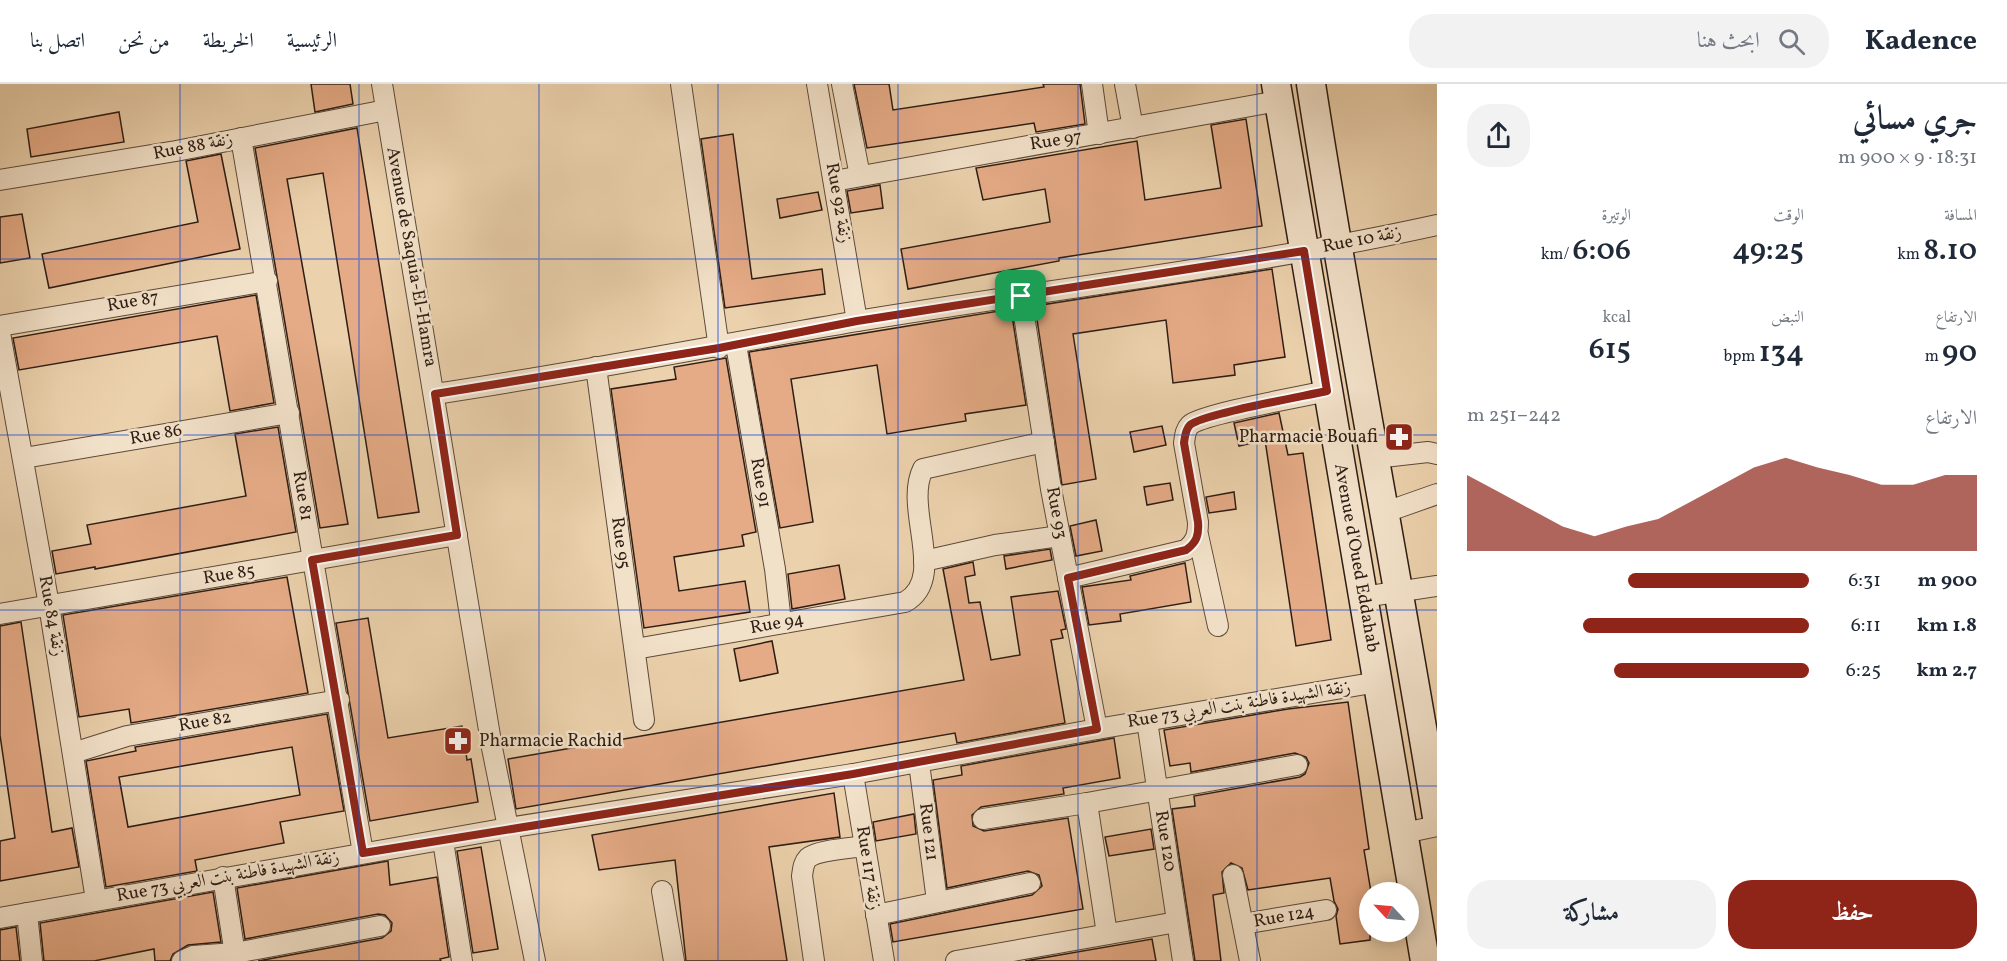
<!DOCTYPE html>
<html lang="ar">
<meta charset="utf-8">
<style>
body{margin:0;font-family:Vollkorn,Amiri,serif;background:#f2f2f3;color:#1f2937;direction:rtl;height:100vh;display:flex;flex-direction:column;font-size:22px;white-space:nowrap}
*{box-sizing:border-box;margin:0}
p{font-size:20px;color:#747a83}
.icon{flex:none;width:33px;height:33px;fill:none;stroke:currentColor;stroke-width:2;stroke-linecap:round;stroke-linejoin:round}
.map{position:relative;flex:1;overflow:hidden;direction:ltr}
.panel{display:flex;flex-direction:column;background:#fff;width:570px}
.panel>*{flex:none}
.needle{width:39px;rotate:296deg}
.buttons{position:absolute;left:1359px;top:798px;display:grid;gap:12px}
.buttons a{display:grid;place-items:center;width:60px;height:60px;border-radius:50%;background:#fff;box-shadow:0 3px 15px #0003;font-size:30px}
.pin{position:absolute;display:grid;place-items:center;width:51px;height:51px;color:#fff;margin:-26px;border-radius:12px;box-shadow:0 3px 9px #0006}
.round{display:grid;place-items:center;flex:none;width:63px;height:63px;border-radius:24px;background:#f2f2f3}
.summary{display:flex;align-items:center;justify-content:space-between;height:102px;padding:0 30px}
h1{font-size:33px;font-weight:600;line-height:45px}
.metrics{display:grid;grid-template-columns:repeat(3,1fr);gap:9px;height:102px;padding:6px 30px}
.metrics div{display:grid;align-content:center}
.metrics b{font-size:30px;font-weight:600}
.metrics small{font-size:16px;font-weight:400}
.metrics p{font-size:16px}
.chart{height:168px;padding:12px 30px}
.chart p{display:flex;justify-content:space-between}
.chart svg{width:100%;height:108px;margin-top:6px;fill:#8f2418;opacity:.7}
.cta{display:flex;gap:12px;margin-top:auto;padding:12px 30px}
.cta a{flex:1;height:69px;border-radius:24px;background:#8f2418;color:#fff;font-size:24px;font-weight:600;line-height:69px;text-align:center}
.cta a+a{background:#f2f2f3;color:#1f2937}
ul{padding:0 30px;list-style:none;font-size:20px}
li{display:grid;grid-template-columns:96px 72px 1fr;align-items:center;height:45px}
li i{height:15px;border-radius:8px;background:#8f2418}
header{display:flex;align-items:center;gap:36px;box-sizing:border-box;height:84px;padding:0 30px;background:#fff;border-bottom:2px solid #e0e1e3}
header strong{font-size:28px}
nav{display:flex;gap:33px;margin-inline-start:auto;font-size:21px}
.search{width:420px;height:54px;background:#f2f2f3;display:flex;align-items:center;gap:15px;box-sizing:border-box;padding:0 21px;border-radius:24px;color:#747a83;font-size:22px}
main{display:flex;flex:1;min-height:0}
.map>svg:first-child{display:block}
.building{fill:#e5ab86;stroke:#2d1d14;stroke-width:1.5;fill-rule:evenodd}
.lines{fill:none;stroke-linecap:round;stroke-linejoin:round}
.street-casing{stroke:#5c4a3a;stroke-width:22}
.secondary-casing{stroke:#2d1d14;stroke-width:31}
.street{stroke:#f2e1c9;stroke-width:20}
.secondary{stroke:#f2e1c9;stroke-width:28}
.route-casing{stroke:#fff;stroke-width:12}
.route{stroke:#8f2418;stroke-width:8}
.grid{fill:none;stroke:#1d4ed8;stroke-width:1.5;stroke-opacity:0.55}
.labels{text-anchor:middle;dominant-baseline:central;stroke-width:5;stroke-linejoin:round;paint-order:stroke}
.street-label{font-size:18px;fill:#2d1d14;stroke:#f2e1c9}
.poi-label{font-size:18px;fill:#2d1d14;stroke:#f2e1c9;text-anchor:end}
</style>
<header>
<strong>Kadence</strong>
<div class="search"><svg class="icon" aria-label="search" viewBox="0 0 24 24"><circle cx="10" cy="10" r="6"/><path d="M15 15l6 6"/></svg>ابحث هنا</div>
<nav><a>الرئيسية</a><a>الخريطة</a><a>من نحن</a><a>اتصل بنا</a></nav>
</header>
<main>
<section class="panel">
<div class="summary"><div><h1>جري مسائي</h1><p>18:31 · 9 × 900 m</p></div><a class="round"><svg class="icon" aria-label="share" viewBox="0 0 24 24"><path d="M12 15V3M7 8l5-5 5 5M5 13v7h14v-7"/></svg></a></div>
<div class="metrics">
<div><p>المسافة</p><b>8.10<small> km</small></b></div>
<div><p>الوقت</p><b>49:25</b></div>
<div><p>الوتيرة</p><b>6:06<small> /km</small></b></div>
</div>
<div class="metrics">
<div><p>الارتفاع</p><b>90<small> m</small></b></div>
<div><p>النبض</p><b>134<small> bpm</small></b></div>
<div><p>kcal</p><b>615</b></div>
</div>
<div class="chart"><p><span>الارتفاع</span>242–251 m</p>
<svg viewBox="0 0 160 44" preserveAspectRatio="none"><path d="M0 44V13L10 20L20 27L30 34L40 38L50 34L60 31L70 24L80 17L90 10L100 6L110 10L120 13L130 17L140 17L150 13L160 13V44z"/></svg>
</div>
<ul>
<li><b>900 m</b>6:31<i style="width:53%"></i></li>
<li><b>1.8 km</b>6:11<i style="width:66%"></i></li>
<li><b>2.7 km</b>6:25<i style="width:57%"></i></li>
</ul>
<div class="cta"><a>حفظ</a><a>مشاركة</a></div>
</section>
<div class="map">
<svg width="1437" height="877" viewBox="0 0 1437 877">
<rect width="100%" height="100%" fill="#ebd1ac"/>
<filter id="stains"><feTurbulence type="fractalNoise" baseFrequency=".00333" numOctaves="4"/><feColorMatrix values="0 0 0 0 .2 0 0 0 0 .09 0 0 0 0 .02 0 0 0 .5 -.17"/></filter>
<radialGradient id="worn" r=".72"><stop offset=".6" stop-color="#630" stop-opacity="0"/><stop offset="1" stop-color="#630" stop-opacity=".3"/></radialGradient>
<g class="building">
<path d="M311,0H350L353,20L315,28Z"/>
<path d="M854,0H889L893,26L1044,3L1043,0H1080L1085,40L1036,48L1034,39L867,64Z"/>
<path d="M119,28L124,58L31,73L27,45Z"/>
<path d="M1246,35L1262,142L1059,174V177L908,205L901,165L1050,138L1045,105L983,116L976,84L1137,57L1145,116L1221,104L1211,41Z"/>
<path d="M357,44L419,428L378,434L323,89L287,95L348,440L320,444L255,64Z"/>
<path d="M733,50L752,195L822,185L825,210L725,224L701,55Z"/>
<path d="M221,70L240,165L49,204L42,170L198,138L186,77Z"/>
<path d="M880,101L883,124L851,129L847,107Z"/>
<path d="M818,108L822,126L780,134L777,115Z"/>
<path d="M22,130L30,174L0,179V133Z"/>
<path d="M1272,185L1285,273L1234,281L1235,291L1173,299L1166,236L1073,250L1096,395L1062,401L1035,222Z"/>
<path d="M256,211L274,319L230,327L217,252L19,286L13,254Z"/>
<path d="M1011,225L1026,321L965,330L966,337L887,350L877,281L791,295L813,438L780,444L749,268Z"/>
<path d="M726,274L756,448L742,451L744,462L674,473L679,507L745,497L750,528L644,544L611,305L676,295L674,283Z"/>
<path d="M1279,329L1288,371L1303,369L1331,556L1296,562L1265,356L1239,362L1234,339Z"/>
<path d="M1162,342L1166,361L1134,368L1130,348Z"/>
<path d="M278,343L296,448L95,485V483L56,490L52,467L91,460L87,441L246,412L235,350Z"/>
<path d="M1170,399L1173,416L1147,421L1144,403Z"/>
<path d="M1234,408L1236,425L1209,429L1206,413Z"/>
<path d="M1096,436L1102,467L1076,472L1070,442Z"/>
<path d="M1050,465L1052,476L1006,485L1004,472Z"/>
<path d="M973,478L975,491L965,493L969,519L980,518L991,576L1020,571L1011,513L1058,507L1066,545L1061,546L1063,554L1051,556L1065,639L957,659L955,649L516,725L508,675L964,596L943,485Z"/>
<path d="M1185,479L1191,518L1120,530L1121,537L1089,541L1082,503L1131,496L1130,492Z"/>
<path d="M839,481L845,515L792,525L788,490Z"/>
<path d="M287,493L308,609L131,639L129,625L79,633L63,531Z"/>
<path d="M368,534L388,654L462,642L467,676L471,675L478,718L370,737L336,539Z"/>
<path d="M21,538L52,748L72,744L79,783L0,797V757L15,754L0,651V542Z"/>
<path d="M772,557L778,589L740,597L734,565Z"/>
<path d="M1348,618L1369,765L1364,766L1371,808L1370,856L1340,860L1336,832L1338,825L1334,817L1330,794L1248,806L1242,784L1231,779L1222,788L1224,809L1213,811L1221,877H1195L1172,725L1195,722L1194,712L1300,693L1305,690L1309,679L1306,673L1295,669L1191,688L1190,679L1170,682L1164,646L1288,625Z"/>
<path d="M327,630L344,727L280,738L284,759L195,776L197,787L106,803L86,677L136,667L135,663ZM292,663L300,711L128,743L119,693Z"/>
<path d="M1114,654L1120,694L1063,704L1064,710L981,723L972,731L973,742L984,747L1068,734L1083,825L893,858L890,840L1032,811L1042,802L1039,791L1028,787L947,804L933,696L962,691L961,682Z"/>
<path d="M834,709L840,753L769,763L787,877H686L675,776L599,786L592,751Z"/>
<path d="M914,730L916,750L876,757L873,738Z"/>
<path d="M1151,745L1154,765L1109,772L1105,753Z"/>
<path d="M481,763L498,865L473,869L457,767Z"/>
<path d="M388,777L390,801L437,793L449,873L440,875L441,877H258L382,854L391,847L392,839L385,831L378,830L245,855L237,804Z"/>
<path d="M213,808L221,858L188,861L173,870L170,877H155L154,865L94,877H44L40,839Z"/>
<path d="M16,843L20,877H0V846Z"/>
<path d="M1152,855L1156,877H1025Z"/>
</g>
<g class="lines">
<g class="street-casing">
<g id="street">
<path d="M382,0L492,664L535,877"/>
<path d="M681,0L719,264"/>
<path d="M817,0L857,237"/>
<path d="M842,0L860,92"/>
<path d="M1092,0L1099,50"/>
<path d="M1125,0L1133,44"/>
<path d="M241,54L363,769"/>
<path d="M0,96L176,67L386,26"/>
<path d="M834,97L1278,17"/>
<path d="M1021,212L1051,405L1097,645"/>
<path d="M0,242L267,197"/>
<path d="M0,249L49,521L96,816"/>
<path d="M736,261L775,485L781,538"/>
<path d="M596,283L644,636"/>
<path d="M435,310C576,289 717,261 858,237C1051,205 1246,183 1437,141"/>
<path d="M24,374L289,329"/>
<path d="M1375,374L1428,368L1437,370"/>
<path d="M1386,428L1437,410"/>
<path d="M1198,451L1218,542"/>
<path d="M924,477L995,461L1060,452"/>
<path d="M1068,494L1186,466C1196,458 1198,451 1198,438L1184,359C1185,353 1185,346 1190,341C1202,330 1305,312 1327,307"/>
<path d="M1363,513L1437,502"/>
<path d="M0,530L457,451"/>
<path d="M635,565L905,518C948,494 903,425 923,385L1044,358"/>
<path d="M1147,637L1183,877"/>
<path d="M73,669L127,652L339,616"/>
<path d="M919,679L937,817"/>
<path d="M853,690L884,877"/>
<path d="M1087,719L1107,850"/>
<path d="M983,735L1087,719L1297,681"/>
<path d="M1404,749L1437,742"/>
<path d="M443,757L462,877"/>
<path d="M1233,791L1250,877"/>
<path d="M223,793L236,877"/>
<path d="M662,807L674,877"/>
<path d="M27,829L32,877"/>
<path d="M876,831L1030,799"/>
<path d="M0,834L508,744L853,690L1097,645L1378,598"/>
<path d="M1243,840L1326,826"/>
<path d="M182,877L193,872L235,869L380,842"/>
<path d="M814,877L802,792C803,786 803,779 808,774C817,766 852,764 865,762"/>
<path d="M956,877L1177,838"/>
</g>
</g>
<g class="secondary-casing">
<g id="secondary">
<path d="M1276,0L1425,877"/>
<path d="M1311,0C1349,245 1397,488 1437,733"/>
</g>
</g>
<use href="#street" class="street"/>
<use href="#secondary" class="secondary"/>
</g>
<g class="lines">
<g class="route-casing">
<path id="route" d="M1304,167L1327,307C1305,312 1202,330 1190,341C1185,346 1185,353 1184,359L1198,438C1199,451 1197,458 1186,466L1068,494L1097,645L853,690L363,769L312,476L457,451L435,310L719,264L857,237Z"/>
</g>
<use href="#route" class="route"/>
</g>
<path class="grid" d="M180,0V877M359,0V877M539,0V877M718,0V877M898,0V877M1078,0V877M1257,0V877M0,175H1437M0,351H1437M0,526H1437M0,702H1437"/>
<defs>
<g id="pharmacy-square" transform="scale(1.5)"><rect x="-9" y="-9" width="18" height="18" rx="4" fill="#8f2418" stroke="#f2e1c9"/><path d="M-2-6h4v4h4v4h-4v4h-4v-4h-4v-4h4Z" fill="#fff"/></g>
</defs>
<g fill-rule="evenodd">
<use href="#pharmacy-square" x="1399" y="353"/>
<use href="#pharmacy-square" x="458" y="657"/>
</g>
<g class="labels">
<g class="street-label">
<text transform="translate(1056 57) rotate(-9)">Rue 97</text>
<text transform="translate(193 63) rotate(-11)">Rue 88 زنقة</text>
<text transform="translate(838 119) rotate(80)">Rue 92 زنقة</text>
<text transform="translate(1362 156) rotate(-11)">Rue 10 زنقة</text>
<text transform="translate(411 173) rotate(80)">Avenue de Saquia-El-Hamra</text>
<text transform="translate(133 218) rotate(-10)">Rue 87</text>
<text transform="translate(156 351) rotate(-10)">Rue 86</text>
<text transform="translate(760 399) rotate(80)">Rue 91</text>
<text transform="translate(302 412) rotate(81)">Rue 81</text>
<text transform="translate(1056 429) rotate(80)">Rue 93</text>
<text transform="translate(620 459) rotate(82)">Rue 95</text>
<text transform="translate(1356 474) rotate(80)">Avenue d'Oued Eddahab</text>
<text transform="translate(229 491) rotate(-9)">Rue 85</text>
<text transform="translate(51 532) rotate(80)">Rue 84 زنقة</text>
<text transform="translate(777 540) rotate(-10)">Rue 94</text>
<text transform="translate(1239 621) rotate(-9)">Rue 73 زنقة الشهيدة فاطنة بنت العربي</text>
<text transform="translate(205 638) rotate(-10)">Rue 82</text>
<text transform="translate(928 748) rotate(83)">Rue 121</text>
<text transform="translate(1165 757) rotate(81)">Rue 120</text>
<text transform="translate(868 784) rotate(81)">Rue 117 زنقة</text>
<text transform="translate(228 793) rotate(-10)">Rue 73 زنقة الشهيدة فاطنة بنت العربي</text>
<text transform="translate(1284 833) rotate(-10)">Rue 124</text>
</g>
<g class="poi-label">
<text x="1378" y="353">Pharmacie Bouafi</text>
<text x="479" y="657" text-anchor="start">Pharmacie Rachid</text>
</g>
</g>
<rect width="100%" height="100%" filter="url(#stains)"/>
<rect width="100%" height="100%" fill="url(#worn)"/>
</svg>
<div class="buttons">
<a><svg class="needle" viewBox="-14 -14 28 28"><path d="M0-13l5 13h-10z" fill="#e53935"/><path d="M0 13l5-13h-10z" fill="#747a83"/></svg></a>
</div>
<div class="pin" style="left:1021px;top:212px;background:#1e9e55"><svg class="icon" aria-label="arrive" viewBox="0 0 24 24"><path d="M6 21V4h12l-3 4 3 4H6"/></svg></div>
</div>
</main>
